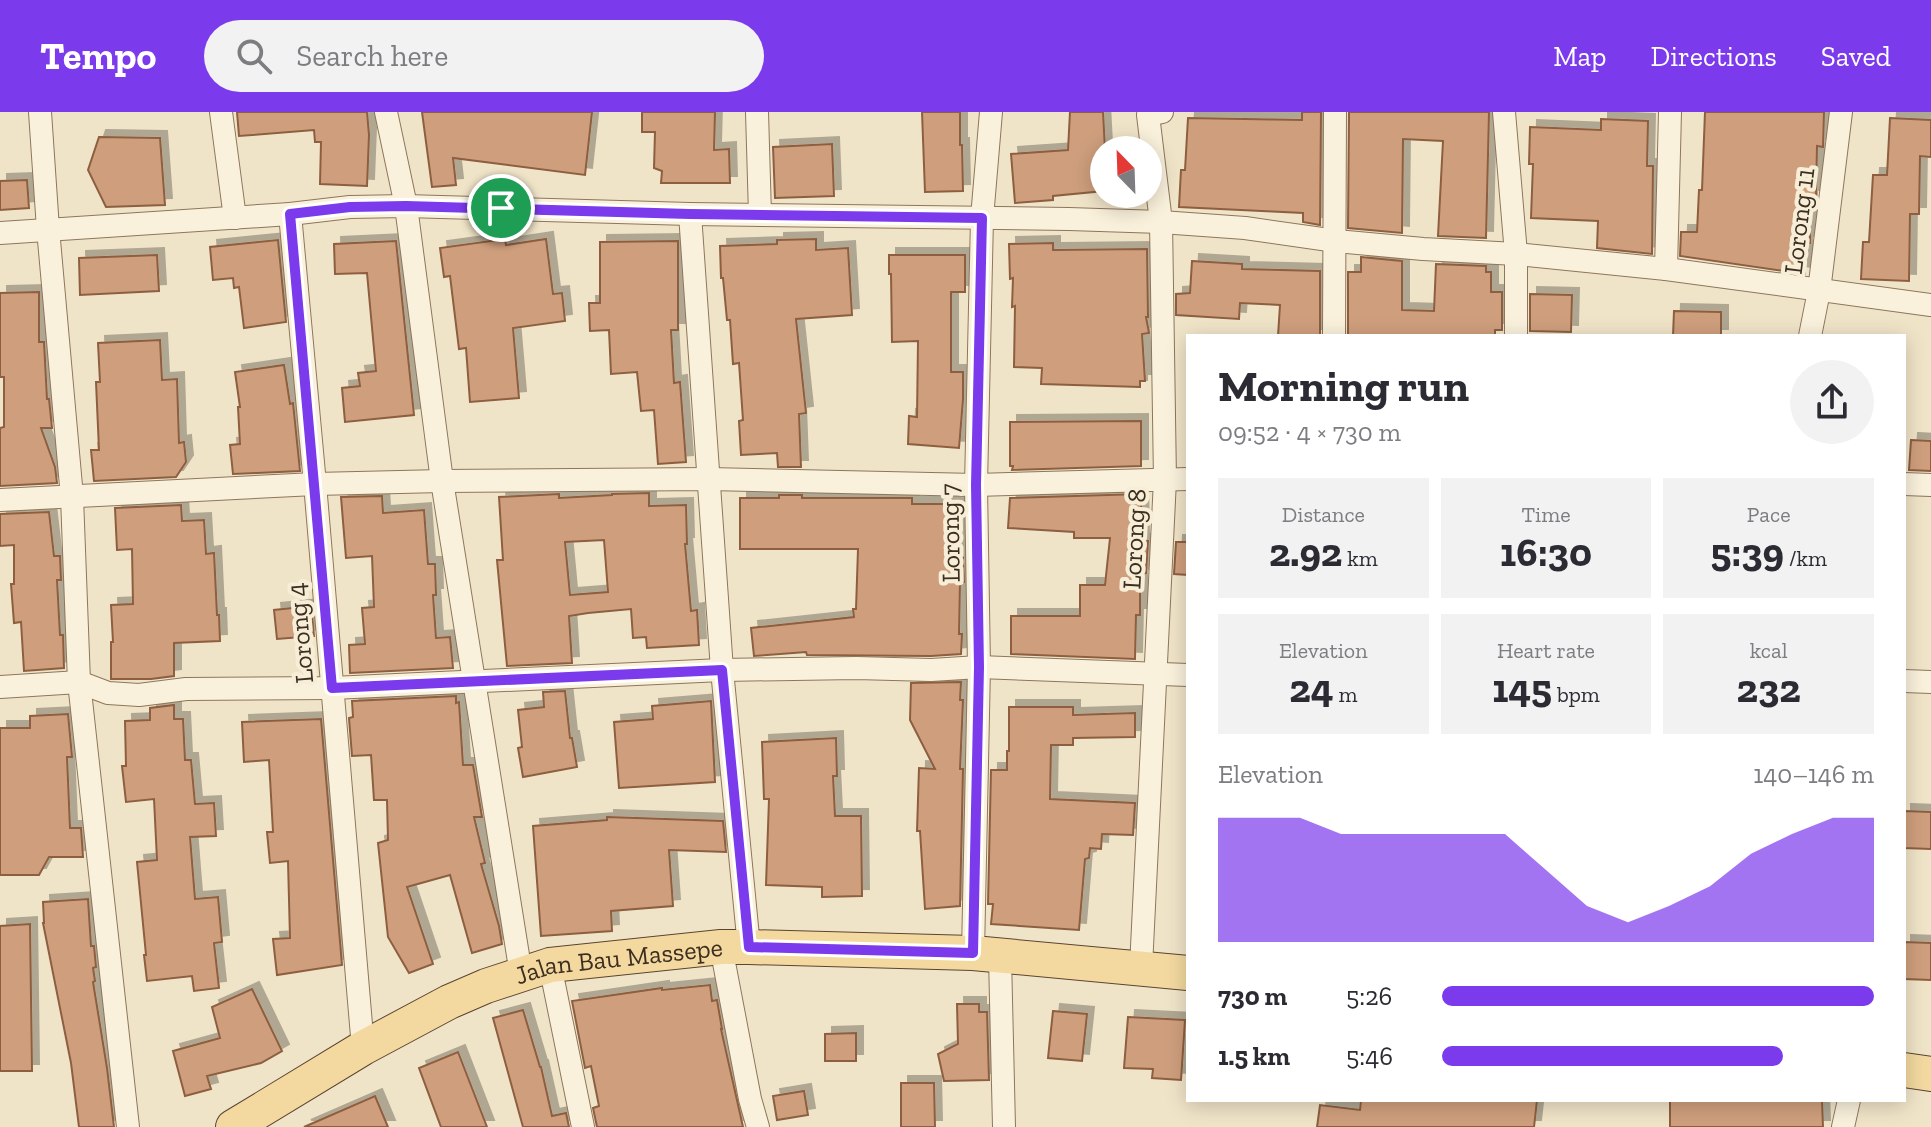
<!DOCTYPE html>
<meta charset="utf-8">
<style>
body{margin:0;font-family:"Zilla Slab",serif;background:#f2f2f3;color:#2b2b33;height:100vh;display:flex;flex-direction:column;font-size:30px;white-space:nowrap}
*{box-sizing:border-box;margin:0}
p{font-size:26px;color:#7c7c81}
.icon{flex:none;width:44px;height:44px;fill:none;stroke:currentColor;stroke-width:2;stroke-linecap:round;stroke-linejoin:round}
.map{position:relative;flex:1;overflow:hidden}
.panel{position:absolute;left:1186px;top:222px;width:720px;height:768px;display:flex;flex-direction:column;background:#fff;border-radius:0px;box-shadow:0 4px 20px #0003}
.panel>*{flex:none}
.needle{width:52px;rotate:337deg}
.fabs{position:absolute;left:1090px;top:24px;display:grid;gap:16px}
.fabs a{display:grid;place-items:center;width:72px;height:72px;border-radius:50%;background:#fff;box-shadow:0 4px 20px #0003;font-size:40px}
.pin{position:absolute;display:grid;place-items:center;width:68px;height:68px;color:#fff;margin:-34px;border:4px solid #fff;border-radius:50%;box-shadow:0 2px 8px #0007}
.round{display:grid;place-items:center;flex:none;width:84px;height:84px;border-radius:42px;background:#f2f2f3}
.summary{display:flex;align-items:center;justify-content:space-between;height:136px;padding:0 32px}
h1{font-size:44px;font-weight:700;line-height:60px}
.stats{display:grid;grid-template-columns:repeat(3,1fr);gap:12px;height:136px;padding:8px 32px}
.stats div{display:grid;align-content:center;border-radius:0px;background:#f2f2f3;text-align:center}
.stats b{font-size:40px;font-weight:700}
.stats small{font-size:22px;font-weight:400}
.stats p{font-size:22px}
.chart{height:224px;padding:16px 32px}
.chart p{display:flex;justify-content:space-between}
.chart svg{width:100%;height:144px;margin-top:8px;fill:#7c3aed;opacity:.7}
ul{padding:0 32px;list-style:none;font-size:26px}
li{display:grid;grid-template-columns:128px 96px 1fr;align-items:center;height:60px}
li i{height:20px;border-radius:10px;background:#7c3aed}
header{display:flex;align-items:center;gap:48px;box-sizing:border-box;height:112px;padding:0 40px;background:#7c3aed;color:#fff}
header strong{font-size:38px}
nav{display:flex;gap:44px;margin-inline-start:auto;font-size:28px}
.search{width:560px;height:72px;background:#f2f2f3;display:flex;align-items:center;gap:20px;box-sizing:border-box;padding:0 28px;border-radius:44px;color:#7c7c81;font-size:30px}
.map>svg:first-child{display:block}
.building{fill:#cf9f7d;stroke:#8d5f41;stroke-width:2;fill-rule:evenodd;filter:url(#shadow)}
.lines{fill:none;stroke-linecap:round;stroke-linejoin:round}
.minor-casing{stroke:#8d765c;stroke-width:24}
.primary-casing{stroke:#5b4430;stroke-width:36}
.minor{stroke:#faf1dc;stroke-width:22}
.primary{stroke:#f3d9a0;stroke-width:34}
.route-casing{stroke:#fff;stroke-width:16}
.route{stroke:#7c3aed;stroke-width:10}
.labels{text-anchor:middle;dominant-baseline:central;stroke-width:8;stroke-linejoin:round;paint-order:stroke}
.street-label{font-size:26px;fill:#3d2e20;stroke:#f7eed8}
</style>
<header>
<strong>Tempo</strong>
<div class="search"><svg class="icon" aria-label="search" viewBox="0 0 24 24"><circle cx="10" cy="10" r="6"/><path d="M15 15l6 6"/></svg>Search here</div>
<nav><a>Map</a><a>Directions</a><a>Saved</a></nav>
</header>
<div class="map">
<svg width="1931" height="1015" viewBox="0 0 1931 1015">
<defs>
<filter id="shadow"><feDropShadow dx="7" dy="-7" stdDeviation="0" flood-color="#0004"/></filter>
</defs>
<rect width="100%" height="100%" fill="#f0e4c8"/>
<g class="building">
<path d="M237,0H367L369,23L367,74L320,72L321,30H315L314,18L239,24Z"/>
<path d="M422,0H592L585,63L453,46L456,73L432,75Z"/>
<path d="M642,0H715L714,38L729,37L730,71H661L662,59L654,56L655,20H642Z"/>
<path d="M922,0H960V33H962L963,79L925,80Z"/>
<path d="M1070,0H1103L1105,38L1104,79L1053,84V88L1015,91L1011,42L1068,38Z"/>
<path d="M1302,0H1321L1320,113L1303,110V101L1179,95L1181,58H1185L1188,6L1302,8Z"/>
<path d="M1349,0H1489L1486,126L1438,124L1443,29L1403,27L1402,121L1348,116Z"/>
<path d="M1705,0H1824L1823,35L1817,34L1816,85H1810V131H1805V162L1680,144L1681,120H1697L1699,78H1702Z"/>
<path d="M1890,6L1931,8V45L1920,44L1919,102H1910L1909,169L1861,167L1863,130H1869L1873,63H1887Z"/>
<path d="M1601,7L1648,9L1647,54H1653L1652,142L1597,136L1598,109L1531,106L1533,52H1529L1530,15L1601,18Z"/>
<path d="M99,25L160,26L165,93L106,95L88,58Z"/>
<path d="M832,32L834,84L775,86L773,35Z"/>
<path d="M27,68L29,96L0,98V69Z"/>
<path d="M505,127L506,133L546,127L553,182L562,181L565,209L513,216L519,286L470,290L466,236L459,237L450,164L444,165L440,136Z"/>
<path d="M816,127V138L848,136L852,203L796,207L806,301L799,302L801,355H778L777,341L741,343L739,309L743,308L739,251L733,252L730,208H727L723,166H721L720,134L777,132V128Z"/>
<path d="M278,128L286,210L244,216L239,175L234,176L233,166L213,168L210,135Z"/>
<path d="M396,129L414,303L345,310L342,276L360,274L358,261L376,259L367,161L335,162L334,132Z"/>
<path d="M678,129V218H671L674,271L680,270L686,350L658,352L654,298L641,299L637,260L611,262L609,218L590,219L589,191H600V130Z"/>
<path d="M1053,131V138L1147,137L1148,205H1146L1149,221L1142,222L1145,269H1140V275L1041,272L1042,256L1014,255L1015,194L1012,195L1013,166L1010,167L1009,132Z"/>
<path d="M157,143L159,179L80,183L79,146Z"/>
<path d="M889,143H965V180H951V260H963V287L959,336L908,332L909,304L917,305L918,229L892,230L891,162H889Z"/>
<path d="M1361,145L1402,149V198L1434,199L1436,152L1486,154V160H1491V180H1502V218H1495V224H1348V160H1361Z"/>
<path d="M1192,149L1242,152V157L1320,159V224H1278L1280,193L1240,191L1239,207L1176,203V182L1190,181Z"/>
<path d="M39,180V230H44L47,287H49L52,316H41L55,355L57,371L0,374V316L4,315V265H0V181Z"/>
<path d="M1530,182L1572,183L1571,220L1530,219Z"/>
<path d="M1674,199L1721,200V224H1673Z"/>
<path d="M160,228L162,268L177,267L179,331L184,330L186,350L176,365L94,369L91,338H99L96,270H100L98,231Z"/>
<path d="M284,253L290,292L293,291L300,359L233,362L230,333L240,332L238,295H240L235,260Z"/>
<path d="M1141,309V354L1012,358L1013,354H1010V310Z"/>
<path d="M1911,328L1931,329V359L1909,358Z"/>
<path d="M649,381V394L686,393L687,432H685L691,499L697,498L699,533L647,536L646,525L633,526L631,497L588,501L569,504L572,551L507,554L497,448H503L499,385L559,382V386L612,383V382ZM604,428L608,480L570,483L565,430Z"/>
<path d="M1141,382L1142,429H1148L1146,461H1143V464H1140V503H1136L1135,547L1011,542V504H1080V473H1105L1110,426H1074V420L1008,416L1010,386Z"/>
<path d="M779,383H802V386H912V392H958L959,446H963L964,470H960L959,522H962L961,542L931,544L807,543L806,540L754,544L751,516L854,505L853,497H856L858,437H740V386H779Z"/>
<path d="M382,384L383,401L424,398L428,452H435L436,483H433L436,526L450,525L453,556L350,561L349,533L365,532L362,496L374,495L372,444L346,446L341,385Z"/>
<path d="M181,393L182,409L204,408L206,442L214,441L217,503H219L220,529L174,531V564L151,567H111V530H113L111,493L133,492L132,437L117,438L115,396Z"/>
<path d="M49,400L54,444H60L61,468H57L60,523H63L64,556L24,559L21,510L14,511L11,472H14V433L0,434V402Z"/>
<path d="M1176,430H1188V463L1174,462Z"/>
<path d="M311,494L314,524L277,527L274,498Z"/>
<path d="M961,570L960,588H963L960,657H963L960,794L925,797L920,719H917L919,656L935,657L910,608L911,571Z"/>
<path d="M565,579L570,626H572L577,655L523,665L518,636L522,635L518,598L544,595L543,580Z"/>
<path d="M456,584V591L459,590L463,653H473L482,705H474L485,751L481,752L499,814L502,832L472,841L450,763L407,775L433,852L409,861L388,825L378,731L388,728L387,688H374L371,643L352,644L349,606L353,605L352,589Z"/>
<path d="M711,589L715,670L619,676L614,610L653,607L652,594Z"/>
<path d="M174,593V607H183L185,648H191L195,692L214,691L216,724L190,725L195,787L218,785L222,830L214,831L219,876L194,879L192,864L147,869L144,843H146L137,750L157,748L154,687L126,690L122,654H126L125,609L150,608V596Z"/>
<path d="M1009,595H1073V603L1135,601V625L1073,626V633H1051L1050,687L1135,691L1133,723L1102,722L1101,737L1090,736L1089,746L1085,747L1079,818L991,812L993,792H988L991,658H1007V639H1009Z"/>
<path d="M68,602L72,645H67L70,716H81L83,745H49L39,763H0V616H30V604Z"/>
<path d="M321,607L342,853L277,863L273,827L290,826L288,749L270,751L267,720H273L269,648L244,650L242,610Z"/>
<path d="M836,626L837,664H833L835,704H861L862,784L822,785V775L766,773L769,687H764L762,630Z"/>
<path d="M1904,699L1931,700V737L1904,736Z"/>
<path d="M607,705L723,709L726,740L669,738L673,794L611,799L612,819L541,824L533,714L607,708Z"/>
<path d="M88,787L91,834H94L96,855L93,856L95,869L93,870L107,956L114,1015H79L71,951L43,811H44L43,790Z"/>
<path d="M30,812L32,959H0V814Z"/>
<path d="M1904,830L1931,831V868L1904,867Z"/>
<path d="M710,873L712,889L717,888L722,917H721L743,1015H597L593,996L599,994L591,954L585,956L572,889L662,876V878Z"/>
<path d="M252,877L282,939L261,951L207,964L211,977L185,984L173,939L220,926L212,895Z"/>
<path d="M957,892H979V900H987L989,968L944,969L938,942L958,932Z"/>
<path d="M523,898L540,955H541L552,1004L566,1001L569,1015H523L493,906Z"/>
<path d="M1053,899L1087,902L1082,949L1048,946Z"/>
<path d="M1128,905L1185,908L1181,968L1152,966L1153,957L1124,956Z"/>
<path d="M856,921V949H825V922Z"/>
<path d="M458,940L487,1015H441L419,956Z"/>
<path d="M901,971H934L935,1015H901Z"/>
<path d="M804,979L808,1003L777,1008L773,984Z"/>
<path d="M375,984L388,1015H304Z"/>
<path d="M1361,988H1537L1534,1015H1317L1320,993L1360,998Z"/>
<path d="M1670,988H1822L1823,1015H1670Z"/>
</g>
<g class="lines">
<g class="minor-casing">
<g id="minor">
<path d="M40,0L48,117L72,385L79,570L128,1015"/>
<path d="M221,0L235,106"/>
<path d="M386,0L406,94L442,369L521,862"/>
<path d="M757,0L760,103"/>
<path d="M1504,0L1516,142V224"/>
<path d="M290,102L315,372L363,936"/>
<path d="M690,102L722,558L749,835"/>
<path d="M0,121L290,102L350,95L406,94L690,102L1069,107L1161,110L1245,116L1336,129L1423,137L1516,142L1666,157L1931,193"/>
<path d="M1666,157L1670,0"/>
<path d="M1334,224L1335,0"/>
<path d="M1810,224L1819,179L1841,0"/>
<path d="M1904,372L1931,373"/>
<path d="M0,388L315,372L442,369L709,367L976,373L1188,367"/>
<path d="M1904,569L1931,570"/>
<path d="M0,575L79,570L108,581L139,583L186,577L332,576L722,558L856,556L931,558L979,555L1188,563"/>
<path d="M721,835L750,987L758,1015"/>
<path d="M973,841L979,555L976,373L982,106L991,0"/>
<path d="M1000,845L1004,1015"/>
<path d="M550,853L583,1015"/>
<path d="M1141,855L1165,368L1161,110L1148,3L1162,0"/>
<path d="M1843,1015L1849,988"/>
</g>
</g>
<g class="primary-casing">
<g id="primary">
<path d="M1904,958L1931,962"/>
<path id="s1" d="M233,1015L363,936L449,890L486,874L550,853L721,835H749L973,841L1188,861"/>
</g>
</g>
<use href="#minor" class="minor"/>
<use href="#primary" class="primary"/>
</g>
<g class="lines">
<g class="route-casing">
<path id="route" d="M406,94L690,102L982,106L976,373L979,555L973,841L749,835L722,558L332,576L290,102L350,95Z"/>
</g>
<use href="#route" class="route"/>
</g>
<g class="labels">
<g class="street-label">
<text transform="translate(1799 109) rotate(-83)">Lorong 11</text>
<text transform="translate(950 421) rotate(-91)">Lorong 7</text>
<text transform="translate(1134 427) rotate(-87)">Lorong 8</text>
<text transform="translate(300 521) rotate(-95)">Lorong 4</text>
<text stroke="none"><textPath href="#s1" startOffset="426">Jalan Bau Massepe</textPath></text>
</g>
</g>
</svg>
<div class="fabs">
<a><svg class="needle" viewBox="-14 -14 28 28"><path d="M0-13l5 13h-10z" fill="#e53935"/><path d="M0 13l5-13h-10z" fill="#7c7c81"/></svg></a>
</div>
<div class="pin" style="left:501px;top:96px;background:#1e9e55"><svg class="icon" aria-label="arrive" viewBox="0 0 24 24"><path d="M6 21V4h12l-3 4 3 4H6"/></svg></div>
<section class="panel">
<div class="summary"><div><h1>Morning run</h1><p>09:52 · 4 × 730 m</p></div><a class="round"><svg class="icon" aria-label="share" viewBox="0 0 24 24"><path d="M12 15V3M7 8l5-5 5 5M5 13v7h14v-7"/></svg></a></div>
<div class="stats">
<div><p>Distance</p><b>2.92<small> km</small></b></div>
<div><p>Time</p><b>16:30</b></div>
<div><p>Pace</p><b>5:39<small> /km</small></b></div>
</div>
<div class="stats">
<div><p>Elevation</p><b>24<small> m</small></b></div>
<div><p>Heart rate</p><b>145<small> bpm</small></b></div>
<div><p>kcal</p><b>232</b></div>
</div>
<div class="chart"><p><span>Elevation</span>140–146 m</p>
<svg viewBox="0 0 160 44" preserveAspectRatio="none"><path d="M0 44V6L10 6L20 6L30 11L40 11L50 11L60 11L70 11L80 22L90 33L100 38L110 33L120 27L130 17L140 11L150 6L160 6V44z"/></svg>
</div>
<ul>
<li><b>730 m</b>5:26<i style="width:100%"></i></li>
<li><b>1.5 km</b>5:46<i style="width:79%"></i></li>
</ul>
</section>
</div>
